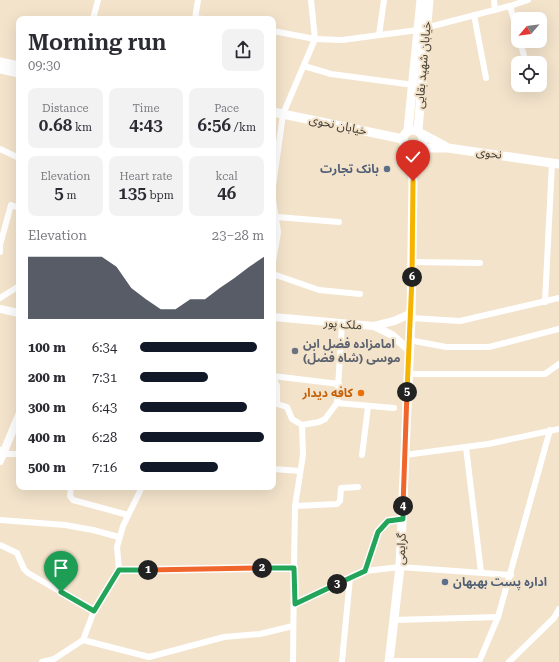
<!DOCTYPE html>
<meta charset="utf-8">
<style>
body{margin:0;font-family:"Roboto Serif","Noto Sans Arabic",serif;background:#f2f2f3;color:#2b2b33;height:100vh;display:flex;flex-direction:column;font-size:15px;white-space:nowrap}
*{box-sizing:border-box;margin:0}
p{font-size:13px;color:#7c7c81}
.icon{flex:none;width:22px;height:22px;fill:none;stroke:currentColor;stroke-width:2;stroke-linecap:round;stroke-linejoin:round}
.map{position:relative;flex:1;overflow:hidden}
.drawer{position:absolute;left:16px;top:16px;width:260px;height:474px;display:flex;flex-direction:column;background:#fff;border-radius:8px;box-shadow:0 4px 16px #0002}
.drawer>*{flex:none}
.needle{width:26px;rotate:242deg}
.tools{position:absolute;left:511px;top:12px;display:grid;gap:8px}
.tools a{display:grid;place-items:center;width:36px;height:36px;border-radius:8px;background:#fff;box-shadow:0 4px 16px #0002;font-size:20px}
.pin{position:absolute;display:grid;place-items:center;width:34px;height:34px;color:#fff;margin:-41px -17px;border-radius:50% 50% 50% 0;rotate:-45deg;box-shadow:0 0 4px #0007}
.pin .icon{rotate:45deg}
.km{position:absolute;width:20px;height:20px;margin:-10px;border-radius:50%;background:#222;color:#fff;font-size:11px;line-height:20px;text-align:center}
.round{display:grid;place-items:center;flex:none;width:42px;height:42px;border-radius:8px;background:#f2f2f3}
.head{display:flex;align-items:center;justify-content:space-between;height:68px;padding:0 12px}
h1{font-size:22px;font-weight:600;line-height:30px}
.stats{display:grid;grid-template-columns:repeat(3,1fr);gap:6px;height:68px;padding:4px 12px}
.stats div{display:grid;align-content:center;border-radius:8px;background:#f2f2f3;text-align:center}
.stats b{font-size:17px;font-weight:600}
.stats small{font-size:11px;font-weight:400}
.stats p{font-size:11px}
.chart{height:112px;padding:8px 12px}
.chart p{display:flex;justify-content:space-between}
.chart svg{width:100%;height:72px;margin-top:4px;fill:#111827;opacity:.7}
ul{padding:0 12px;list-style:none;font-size:13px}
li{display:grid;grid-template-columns:64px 48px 1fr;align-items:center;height:30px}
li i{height:10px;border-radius:5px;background:#111827}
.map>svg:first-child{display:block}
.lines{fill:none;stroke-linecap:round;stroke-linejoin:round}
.minor{stroke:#fff;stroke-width:6}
.tertiary{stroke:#fff;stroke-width:8}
.secondary{stroke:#fff;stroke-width:9}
.split-1-casing{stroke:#fff;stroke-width:8}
.split-2-casing{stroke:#fff;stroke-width:8}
.split-3-casing{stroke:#fff;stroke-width:8}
.split-4-casing{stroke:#fff;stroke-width:8}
.split-5-casing{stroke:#fff;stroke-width:8}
.split-6-casing{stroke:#fff;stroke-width:8}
.split-7-casing{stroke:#fff;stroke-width:8}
.split-1{stroke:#22a559;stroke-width:5}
.split-2{stroke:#f0652b;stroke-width:5}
.split-3{stroke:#22a559;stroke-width:5}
.split-4{stroke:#22a559;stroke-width:5}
.split-5{stroke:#f0652b;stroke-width:5}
.split-6{stroke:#f5b400;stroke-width:5}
.split-7{stroke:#f5b400;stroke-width:5}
.service-dot{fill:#5c6f8a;stroke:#f3e3cb;stroke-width:1.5}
.worship-dot{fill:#6b7280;stroke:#f3e3cb;stroke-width:1.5}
.food-dot{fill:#e8710a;stroke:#f3e3cb;stroke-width:1.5}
.labels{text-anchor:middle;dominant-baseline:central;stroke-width:4;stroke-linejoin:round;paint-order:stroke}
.street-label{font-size:12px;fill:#413b31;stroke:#f3e3cb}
.service-label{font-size:12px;font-weight:bold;fill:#4e5e75;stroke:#f3e3cb;text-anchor:end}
.worship-label{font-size:12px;font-weight:bold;fill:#5b616d;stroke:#f3e3cb;text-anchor:start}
.food-label{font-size:12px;font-weight:bold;fill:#c56008;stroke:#f3e3cb;text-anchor:end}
</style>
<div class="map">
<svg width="559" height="662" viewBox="0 0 559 662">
<rect width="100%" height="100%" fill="#f3e3cb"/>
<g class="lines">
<g class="minor">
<path d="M494,0L495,10"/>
<path d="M510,6L518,34"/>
<path d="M474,15L486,78"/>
<path d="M195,18L203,19"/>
<path d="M93,19L98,0"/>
<path d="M195,19L198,0"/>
<path d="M425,28L510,6L528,0"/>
<path d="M273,31L315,39L342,40L418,30"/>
<path d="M379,35L384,0"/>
<path d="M520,41L526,63"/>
<path d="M304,66L331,74L414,85"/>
<path d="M0,149L19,158"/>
<path d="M273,186L283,114L315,39L311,0"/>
<path d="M273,200L278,232L273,262"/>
<path d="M277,217L339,222"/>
<path d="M0,252V245L11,205L19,208"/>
<path d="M412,262L480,263"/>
<path d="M273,274L319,290L360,294"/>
<path d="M0,298L19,286"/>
<path d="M545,302L552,163"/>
<path d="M411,318L460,321L559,298"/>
<path d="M409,340L446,347H489L559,329"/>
<path d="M408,374H545L559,364"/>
<path d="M273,376L339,384"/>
<path d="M273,377L277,386V404L287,407L292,419L302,425"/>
<path d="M337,403L394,408"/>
<path d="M466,447L481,572"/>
<path d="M0,450L3,454H19"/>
<path d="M362,455L368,407"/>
<path d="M405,455L488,444L559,429"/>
<path d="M273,469L300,471"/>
<path d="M71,487L70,496L73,500L128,515"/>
<path d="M295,506L337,504L340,501L341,488L358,487"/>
<path d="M0,520L65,525L93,530L119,537"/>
<path d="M0,545L17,553L24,569L28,573L94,611"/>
<path d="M294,568L295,506L303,455L302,425L319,422L325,419L337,403L342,324"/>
<path d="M119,570L294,568L293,662"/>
<path d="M119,570L117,547L123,526L142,487"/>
<path d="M365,571L378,532L388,521L403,519"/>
<path d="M295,604L365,571L400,567L511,575"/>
<path d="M394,620L498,617"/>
<path d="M83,640L149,657L224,637L260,634L293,626"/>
<path d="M342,661L350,578"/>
<path d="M389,661H479"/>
<path d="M42,662L54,659L83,640L94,611L119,570"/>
<path d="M479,662L498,617L550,430"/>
<path d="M509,662L554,618L559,609"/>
</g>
<g class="tertiary">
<path d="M0,309L19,313"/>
<path d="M273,317L374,326L394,321L410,314"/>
<path d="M374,326L392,335L408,349"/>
<path d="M0,461L19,415"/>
</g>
<g class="secondary">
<path d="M0,62L19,66"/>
<path d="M0,69L19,73"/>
<path d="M273,112L403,139"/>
<circle cx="413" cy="140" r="10"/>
<path d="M408,130L421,0"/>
<path d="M418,130L429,0"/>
<path d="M422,134L445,146"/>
<path d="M419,148H448L559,164"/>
<path d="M389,662L400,567L411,318L413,181L408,148"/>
</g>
</g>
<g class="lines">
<g class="split-1-casing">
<path id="split-1" d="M61,592L94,611L119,570H148"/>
</g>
<g class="split-2-casing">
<path id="split-2" d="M148,570L262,568"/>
</g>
<g class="split-3-casing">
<path id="split-3" d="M262,568H294L295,604L337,584"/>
</g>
<g class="split-4-casing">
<path id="split-4" d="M337,584L365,571L378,532L388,521L403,519V506"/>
</g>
<g class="split-5-casing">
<path id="split-5" d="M403,506L407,392"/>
</g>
<g class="split-6-casing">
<path id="split-6" d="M407,392L412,277"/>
</g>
<g class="split-7-casing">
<path id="split-7" d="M412,277L413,181"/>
</g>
<use href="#split-1" class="split-1"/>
<use href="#split-2" class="split-2"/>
<use href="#split-3" class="split-3"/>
<use href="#split-4" class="split-4"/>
<use href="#split-5" class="split-5"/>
<use href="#split-6" class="split-6"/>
<use href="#split-7" class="split-7"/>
</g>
<g class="service-dot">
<circle cx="387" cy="169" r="4"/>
<circle cx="445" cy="582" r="4"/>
</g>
<circle class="worship-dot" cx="295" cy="351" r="4"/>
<circle class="food-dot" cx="361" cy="393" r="4"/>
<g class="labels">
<g class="street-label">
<text transform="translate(423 65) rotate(-85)">خیابان شهید بقایی</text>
<text transform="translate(338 125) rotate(12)">خیابان نحوی</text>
<text transform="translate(489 153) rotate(8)">نحوی</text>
<text transform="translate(343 324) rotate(5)">ملک پور</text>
<text transform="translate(401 549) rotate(-87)">گرایمی</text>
</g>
<g class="service-label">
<text x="379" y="169">بانک تجارت</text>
<text x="453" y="582" text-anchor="start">اداره پست بهبهان</text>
</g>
<g class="worship-label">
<text x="303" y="344">امامزاده فضل ابن<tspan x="303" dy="14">موسی (شاه فضل)</tspan></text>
</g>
<g class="food-label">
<text x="353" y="393">کافه دیدار</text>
</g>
</g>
</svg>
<div class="tools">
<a><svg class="needle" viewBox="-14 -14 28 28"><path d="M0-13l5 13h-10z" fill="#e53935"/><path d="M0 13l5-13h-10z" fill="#7c7c81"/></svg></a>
<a><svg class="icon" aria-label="locate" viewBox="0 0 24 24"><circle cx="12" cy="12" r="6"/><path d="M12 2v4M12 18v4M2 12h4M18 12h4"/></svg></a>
</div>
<div class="pin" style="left:61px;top:592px;background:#1e9e55"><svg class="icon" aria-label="arrive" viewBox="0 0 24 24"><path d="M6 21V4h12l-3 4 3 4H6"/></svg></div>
<div class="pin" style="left:413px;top:181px;background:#d93025"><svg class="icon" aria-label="check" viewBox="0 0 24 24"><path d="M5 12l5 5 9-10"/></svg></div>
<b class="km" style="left:148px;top:570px">1</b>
<b class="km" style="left:262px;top:568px">2</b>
<b class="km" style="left:337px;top:584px">3</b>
<b class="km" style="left:403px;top:506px">4</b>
<b class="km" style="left:407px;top:392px">5</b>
<b class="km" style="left:412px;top:277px">6</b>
<section class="drawer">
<div class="head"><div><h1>Morning run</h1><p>09:30</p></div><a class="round"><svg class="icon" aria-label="share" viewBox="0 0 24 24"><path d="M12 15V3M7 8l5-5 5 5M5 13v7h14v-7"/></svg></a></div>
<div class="stats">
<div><p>Distance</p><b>0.68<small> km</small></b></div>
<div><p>Time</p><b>4:43</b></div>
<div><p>Pace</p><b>6:56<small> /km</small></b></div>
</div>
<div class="stats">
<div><p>Elevation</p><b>5<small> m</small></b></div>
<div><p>Heart rate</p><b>135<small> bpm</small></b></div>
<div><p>kcal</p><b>46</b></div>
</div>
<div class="chart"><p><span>Elevation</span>23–28 m</p>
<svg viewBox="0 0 160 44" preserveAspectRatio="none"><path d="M0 44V6L10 6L20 6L30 6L40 6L50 6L60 12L70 25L80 32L90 38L100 38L110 32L120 32L130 25L140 19L150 12L160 6V44z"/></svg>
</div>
<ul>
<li><b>100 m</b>6:34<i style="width:94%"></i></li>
<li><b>200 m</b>7:31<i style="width:55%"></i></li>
<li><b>300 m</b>6:43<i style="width:86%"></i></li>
<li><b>400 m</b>6:28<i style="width:100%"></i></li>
<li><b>500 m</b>7:16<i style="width:63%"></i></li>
</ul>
</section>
</div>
